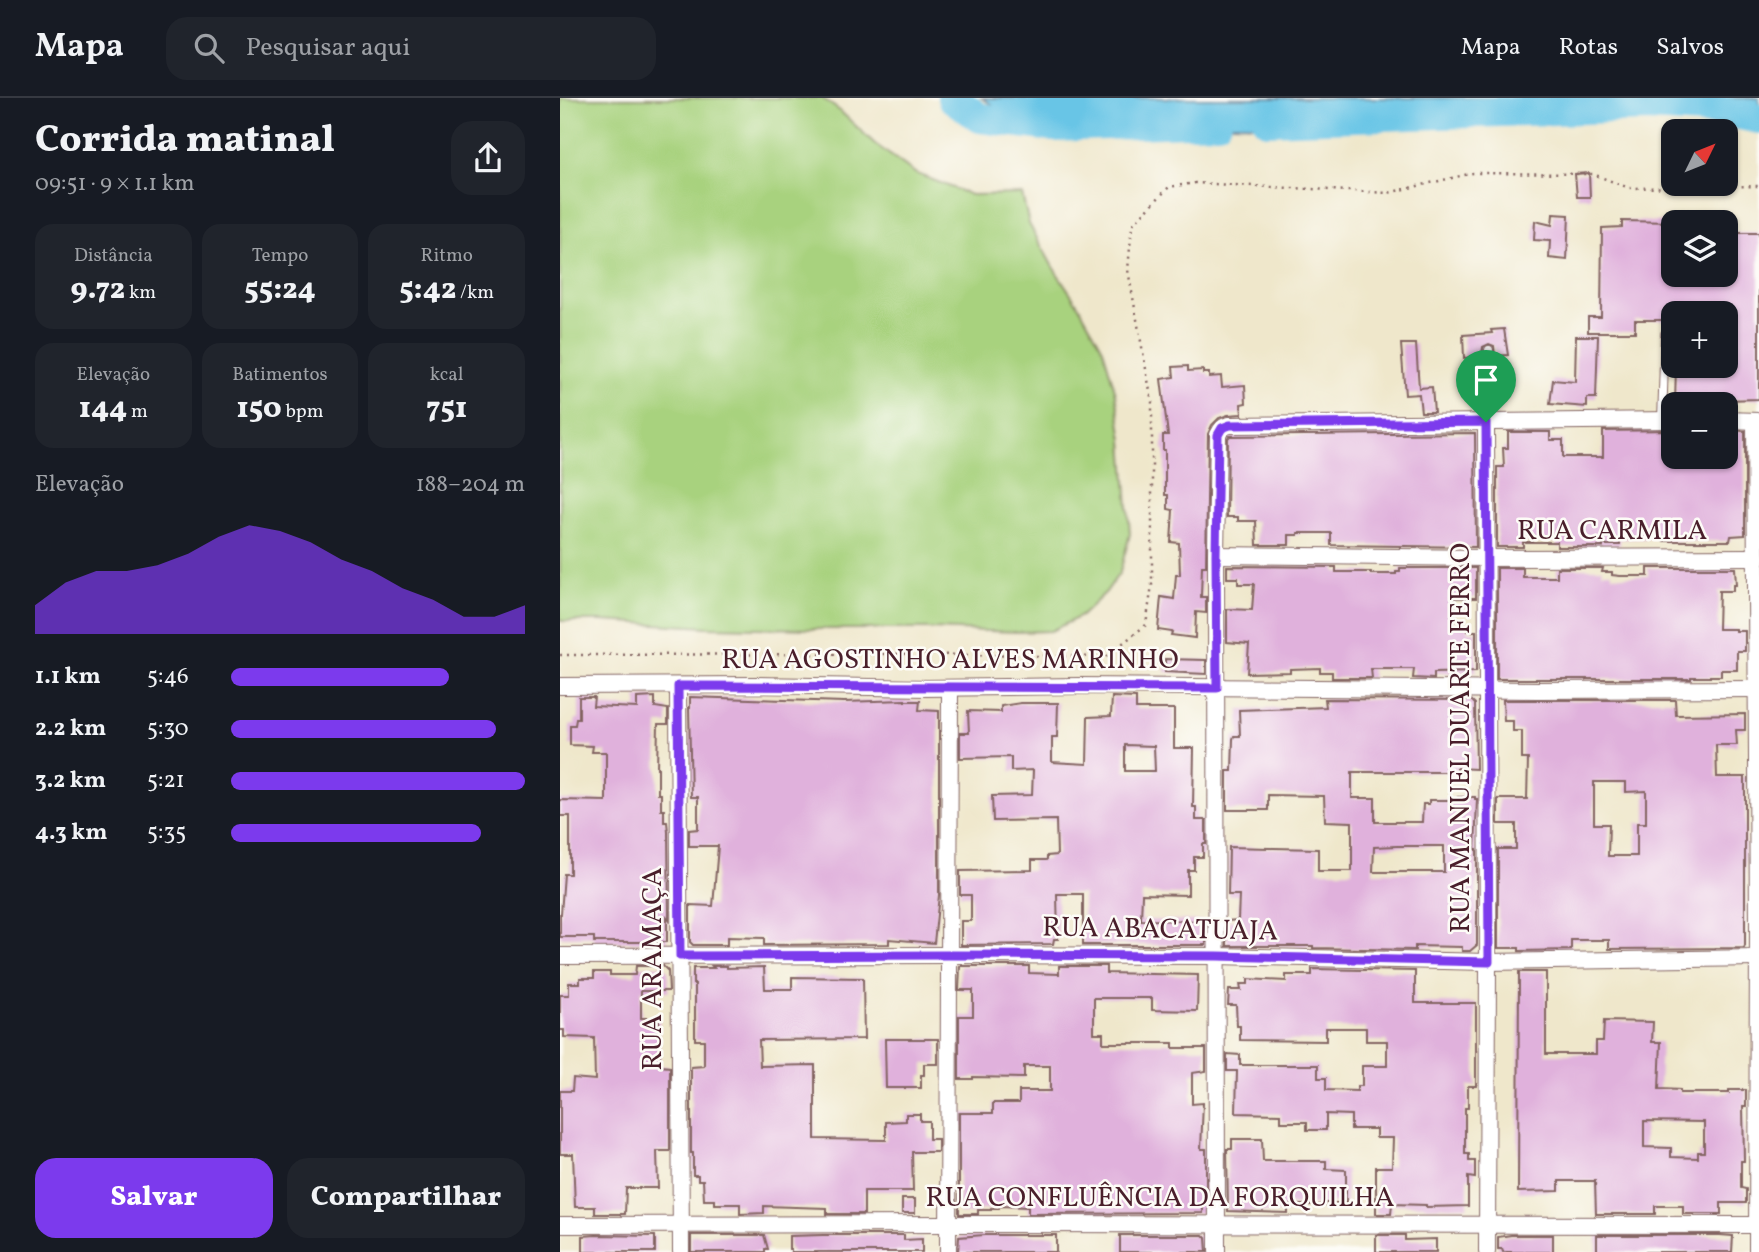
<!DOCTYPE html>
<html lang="pt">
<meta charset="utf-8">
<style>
body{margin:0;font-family:Vollkorn,serif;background:#20242c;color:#f1f3f6;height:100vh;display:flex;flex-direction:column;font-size:26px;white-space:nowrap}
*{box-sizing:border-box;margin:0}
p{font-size:23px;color:#9ea1a6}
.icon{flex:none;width:38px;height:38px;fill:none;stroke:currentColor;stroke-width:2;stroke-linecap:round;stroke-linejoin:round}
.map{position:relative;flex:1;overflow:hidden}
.details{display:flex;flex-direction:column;background:#171b24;width:560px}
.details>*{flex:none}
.needle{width:46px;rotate:47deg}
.buttons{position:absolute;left:1101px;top:21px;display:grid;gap:14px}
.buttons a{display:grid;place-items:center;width:77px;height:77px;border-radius:14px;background:#171b24;box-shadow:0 2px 5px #0004;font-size:35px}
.pin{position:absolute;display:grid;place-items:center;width:60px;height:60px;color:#fff;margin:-72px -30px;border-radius:50% 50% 50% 0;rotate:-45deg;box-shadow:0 0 7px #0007}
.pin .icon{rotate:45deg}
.round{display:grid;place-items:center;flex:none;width:74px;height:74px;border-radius:21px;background:#20242c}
.overview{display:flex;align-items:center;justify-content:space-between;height:119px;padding:0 35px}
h1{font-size:38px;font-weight:800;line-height:52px}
.metrics{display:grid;grid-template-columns:repeat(3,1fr);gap:10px;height:119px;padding:7px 35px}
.metrics div{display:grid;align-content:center;border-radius:18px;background:#20242c;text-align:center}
.metrics b{font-size:30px;font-weight:800}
.metrics small{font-size:19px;font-weight:400}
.metrics p{font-size:19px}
.chart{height:196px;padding:14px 35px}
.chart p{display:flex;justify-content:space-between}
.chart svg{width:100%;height:126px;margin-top:7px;fill:#7c3aed;opacity:.7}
.action{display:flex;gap:14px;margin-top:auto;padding:14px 35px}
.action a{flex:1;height:80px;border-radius:21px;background:#7c3aed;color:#fff;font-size:28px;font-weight:800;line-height:80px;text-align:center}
.action a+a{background:#20242c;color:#f1f3f6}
ul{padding:0 35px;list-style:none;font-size:23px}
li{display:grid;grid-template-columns:112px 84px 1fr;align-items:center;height:52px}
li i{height:18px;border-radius:9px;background:#7c3aed}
header{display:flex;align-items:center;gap:42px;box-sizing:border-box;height:98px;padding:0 35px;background:#171b24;border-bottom:2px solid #363941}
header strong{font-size:33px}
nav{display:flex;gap:38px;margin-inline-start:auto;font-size:24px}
.search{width:490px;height:63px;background:#20242c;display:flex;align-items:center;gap:18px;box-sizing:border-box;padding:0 24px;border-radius:21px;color:#9ea1a6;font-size:26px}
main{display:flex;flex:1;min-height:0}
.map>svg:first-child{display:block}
.green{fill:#a8d27e;stroke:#797854;stroke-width:2}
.water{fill:#68c5e6;stroke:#597288;stroke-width:2}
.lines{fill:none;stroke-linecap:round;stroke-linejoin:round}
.river{stroke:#68c5e6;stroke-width:30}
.building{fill:#e0b1dc;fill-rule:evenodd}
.service-casing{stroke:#846563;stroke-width:10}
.minor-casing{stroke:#846563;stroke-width:18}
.path{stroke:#846563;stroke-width:2.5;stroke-dasharray:2 5;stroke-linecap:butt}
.service{stroke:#fff;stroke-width:8}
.minor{stroke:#fff;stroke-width:16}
.route-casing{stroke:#fff;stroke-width:14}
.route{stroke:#7c3aed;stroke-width:9}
.labels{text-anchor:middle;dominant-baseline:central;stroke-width:5;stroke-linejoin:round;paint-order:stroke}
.street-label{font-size:28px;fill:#4a1f2b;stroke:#fdfcf7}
</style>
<header>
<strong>Mapa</strong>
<div class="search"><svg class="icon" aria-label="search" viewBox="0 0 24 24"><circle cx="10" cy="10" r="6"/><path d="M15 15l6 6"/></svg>Pesquisar aqui</div>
<nav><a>Mapa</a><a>Rotas</a><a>Salvos</a></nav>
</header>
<main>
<section class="details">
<div class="overview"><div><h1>Corrida matinal</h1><p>09:51 · 9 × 1.1 km</p></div><a class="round"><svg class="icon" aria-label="share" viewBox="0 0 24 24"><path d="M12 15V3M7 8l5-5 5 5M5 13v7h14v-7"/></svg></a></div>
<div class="metrics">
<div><p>Distância</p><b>9.72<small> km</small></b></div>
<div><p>Tempo</p><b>55:24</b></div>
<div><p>Ritmo</p><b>5:42<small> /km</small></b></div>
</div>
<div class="metrics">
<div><p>Elevação</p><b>144<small> m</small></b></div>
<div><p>Batimentos</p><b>150<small> bpm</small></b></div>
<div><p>kcal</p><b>751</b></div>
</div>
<div class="chart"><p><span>Elevação</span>188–204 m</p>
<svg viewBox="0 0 160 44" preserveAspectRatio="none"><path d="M0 44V34L10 26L20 22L30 22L40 20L50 16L60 10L70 6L80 8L90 12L100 18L110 22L120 28L130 32L140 38L150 38L160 34V44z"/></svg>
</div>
<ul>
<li><b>1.1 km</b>5:46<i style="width:74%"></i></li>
<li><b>2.2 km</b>5:30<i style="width:90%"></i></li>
<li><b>3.2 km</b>5:21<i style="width:100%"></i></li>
<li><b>4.3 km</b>5:35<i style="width:85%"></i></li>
</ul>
<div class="action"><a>Salvar</a><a>Compartilhar</a></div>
</section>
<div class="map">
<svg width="1199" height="1154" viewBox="0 0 1199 1154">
<rect width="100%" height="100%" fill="#fdfcf7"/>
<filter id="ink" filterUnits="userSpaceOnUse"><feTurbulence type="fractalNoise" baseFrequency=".0143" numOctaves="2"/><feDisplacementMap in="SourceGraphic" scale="14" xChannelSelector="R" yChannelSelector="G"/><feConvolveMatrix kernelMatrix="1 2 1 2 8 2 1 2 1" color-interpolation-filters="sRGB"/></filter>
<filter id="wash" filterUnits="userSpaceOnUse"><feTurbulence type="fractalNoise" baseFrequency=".00686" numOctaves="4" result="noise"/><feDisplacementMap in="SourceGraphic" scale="28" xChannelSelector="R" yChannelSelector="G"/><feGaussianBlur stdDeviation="1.57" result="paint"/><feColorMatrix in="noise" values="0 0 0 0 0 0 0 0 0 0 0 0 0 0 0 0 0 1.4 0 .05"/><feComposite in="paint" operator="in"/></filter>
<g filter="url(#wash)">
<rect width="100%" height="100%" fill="#efe7cb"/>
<path class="green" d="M0,0H262L280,13L315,46L355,75L411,97L462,96L469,126L493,169L519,208L543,251L556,296L563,342L570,436L560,474L546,494L521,518L491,533L457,534L367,531H256L147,529L41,523H0Z"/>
<g class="water">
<path d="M422,0H991L880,9L797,12L712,27L593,24L510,29L447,17Z"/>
<path d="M1051,0H1199V23L1140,16Z"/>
</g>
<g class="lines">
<g class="river">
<path d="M392,0L420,20L493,29L657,23"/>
<path d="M707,22L1087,9L1161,13L1199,21"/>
</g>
</g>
<g id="blocks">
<g class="building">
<path d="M1029,75L1030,99H1017L1015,76Z"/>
<path d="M993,116L1009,117L1007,162L989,160L990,143L974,142L975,123L992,127Z"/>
<path d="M1062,123L1113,124V177H1166V135H1199V301L1165,302V306H1115L1116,268H1166V261H1168V235H1166V215H1161V212H1133V215H1113V222H1075V234H1028V219H1041L1042,130L1062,129Z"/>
<path d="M944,231L948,257L935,258L934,248L929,246L923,249L922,258L904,260L903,237L932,235L931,232Z"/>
<path d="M1016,238H1038L1036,300H1027V309L990,306L993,282L1015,284Z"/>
<path d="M841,246H856L859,290L872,289L874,314H861L859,296L845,297Z"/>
<path d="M628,268V273L643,272V275H649V279L661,278L662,289L685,287L686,305L681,306L682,316L668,317L659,320L652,327L648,336L646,468H642L641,499H646V515L636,514L635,540L611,537L612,534L598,532L601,499L614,501L616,477H620L619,445L611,444L613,412L608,411V397H605V352H603V337H608L601,281L614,279L613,269Z"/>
<path d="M1113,332V359H1166V332L1185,333V437L1171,438L1170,443H1103L1102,440L1060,441V447H1043V449H997V444H963V449H937V369H944L943,350H948V334H990V342H1003V359H1043V333Z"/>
<path d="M915,335L916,449L771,447V435H738V437H729V447H697L696,423H678V419H667L668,340L670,338Z"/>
<path d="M667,468L776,469V474H811V476H836V474H840V470H916V500H893V528L908,527V533H916V574L874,575V581L853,580L854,571H811L812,580H772V574H760V570L730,571V574L687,575L689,546L667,544V511L692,512L694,486H678V480H667Z"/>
<path d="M937,470H963V479H997V470H1043L1042,474H1052V477L1060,478H1088V470H1175L1176,487H1173V493H1159L1158,531H1176V533H1185V553H1177V572H1161V578H1150V579H1131V581H937Z"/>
<path d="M605,561L646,562V576L605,574Z"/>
<path d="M19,599H34L33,608L77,610V600L95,599V609L108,611V626H98L97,670H98V696H101V712H104V724H107L108,734L109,822L107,819V844H34V839H0V816H1L4,776H10V718H0V702L46,703V654H32L33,648L10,647V627H15L16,621H19Z"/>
<path d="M130,599L284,604L345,602V603H360L359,612L379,613V797L374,845L329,841V846L204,847V840L167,839V847H133L130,844V807L153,808L158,748H129V732L138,731V699H131L129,610H130Z"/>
<path d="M552,599L576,600V611H614V650H634L633,709H636V722H646V746H643V759H634V772H628V797L582,796L581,822L646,823V847H523V796H497L498,841H494L493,846L401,847V823H411V797H400V773L472,772V762H486L487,761V758L497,757L496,722L433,723L432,698L472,697L473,672L451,673V659L400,660V635H409L408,613L441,614V608L461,605H498L497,639H492V664L527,666L528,619L551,618ZM565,647L594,648L595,673H565Z"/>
<path d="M765,601L911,602L915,606L916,671L897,670V674H792V700H815V724H862L863,706H869V702H899L898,699H915V701H917L915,751H917V847L910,853H902V849L855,848V852L753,850V848H667V823L678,822L679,797H668L669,749L758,751V773H792V724L765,723L764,698L708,697V712H667V673H672L673,641L674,638H680L679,612L766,609ZM837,748H884V774H813L814,749Z"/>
<path d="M943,602H1115L1116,617L1185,616V632H1176L1177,647H1156L1157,679H1185V848L1184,850L1049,851V842H1011V852L959,853V850H938V751H956V726H938V701H967L968,661H962V633H953V623H944ZM1034,684H1066V694L1086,693V725H1077V758H1048L1049,726H1034Z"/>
<path d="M76,868H103L108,873L109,893H81V920H99L100,968L110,969V1053H97L98,1090H66L65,1116H35V1109H15L13,1056H0V993H12L13,980L35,982L34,940L4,939V932H0V897H9V885H20V880H34V874H50V877H75Z"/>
<path d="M152,868H167V870L204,869L205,891H232V879L303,880L304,941L199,942L200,968L255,967V1041L326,1042V1024L346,1023V1016H360V1023H369V1041H378V1054H352L353,1093H304V1116H267V1110L204,1108V1115L180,1116V1106H155V1102H144L143,1082H138V1077H133V1055H131V969L144,968V942H135V886H133V870H154Z"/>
<path d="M400,868H469V875L499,876V868H546V875L638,877L637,913L592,912V900H534V935H543V945H613V950H646V973L632,975V1006L643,1005L641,1051H646V1104H643V1115L468,1116V1109L439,1108V1110H431V1112H418V1116H399V1015H433V1005H459V993H490V968H464V980L413,979V981H399V918H413V892H399Z"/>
<path d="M752,871L855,873V905H916V988H908V1010H905V1056H909V1063H915V1080L908,1079V1108L866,1109V1107L832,1106L831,1116H816V1069H832L833,1040H816V1031H791V1017L766,1016V1032H747V1024H721V1016L676,1015L677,973H667V956L680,957V967H758V980H766V992L797,993V988H802V968H827V943H806V930H766V943L680,942V928H677L676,907H668L669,892H681L680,886H688V881L726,883V877H752Z"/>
<path d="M959,874H986V956H1036V943H1043L1044,923L1093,924L1092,944H1101L1099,991L1120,992V995H1169V992H1186V1008H1183L1184,1063H1181V1090L1186,1091V1105H1161V1116H1123V1108H1095V1116H1036L1035,1083H999V1093L958,1094ZM1084,1023L1144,1024V1054H1138V1060L1111,1059V1050L1084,1049Z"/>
<path d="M325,941H378V966H364V977H361V990H326Z"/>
<path d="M672,1041H702L703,1063H766V1071L786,1072V1105H765V1107H728V1115L668,1113L667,1051H672Z"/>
<rect x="342" y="1101" width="13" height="14"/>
<path d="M36,1137L95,1138V1154H23V1138Z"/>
<path d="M131,1137H204L208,1151H205V1154H131Z"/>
<path d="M263,1137H344V1142L362,1141V1154H231V1151H229V1138Z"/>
<path d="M424,1137H496V1154H398L399,1139Z"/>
<path d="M560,1137H643L646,1140L647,1154H560Z"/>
<path d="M816,1137H845V1142L876,1141V1154H816Z"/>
<path d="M951,1137H993V1154H943L942,1151H938V1139Z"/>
<path d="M1037,1137H1160L1173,1138L1172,1154H1037Z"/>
</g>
</g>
</g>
<g filter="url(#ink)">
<use href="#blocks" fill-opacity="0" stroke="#846563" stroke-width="2"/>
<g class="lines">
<g class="service-casing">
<g id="service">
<path d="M1102,322L1105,236"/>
<path d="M926,324L929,252"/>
</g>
</g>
<g class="minor-casing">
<g id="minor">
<path d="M1166,322L1199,323"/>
<path d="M1195,323L1198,828L1197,1154"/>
<path d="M926,324L928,864L927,1154"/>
<path d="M656,457L926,460L1196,459"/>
<path d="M0,588L196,587L367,590L518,588L977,592L1199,591"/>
<path d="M118,588L121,1154"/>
<path d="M0,858L388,857L657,858L928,864L1199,860"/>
<path d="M0,1127L388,1126L1199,1127"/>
<path d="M388,1154L390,590"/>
<path d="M657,1154L656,457L658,337C661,331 663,328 670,327L1113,322"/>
</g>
</g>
<path class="path" d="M0,557L335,556L545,559L586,527L592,487V304L568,172L572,127L609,89L635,85L828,95L913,75L1033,76L1069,90L1199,88"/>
<use href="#service" class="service"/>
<use href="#minor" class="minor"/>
</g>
</g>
<g class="lines" filter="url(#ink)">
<g class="route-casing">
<path id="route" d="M926,324L929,864L657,858L388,857L120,858L118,588L657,590L656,457L658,337L662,330L670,327Z"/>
</g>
<use href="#route" class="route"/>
</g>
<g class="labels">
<g class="street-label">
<text x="1052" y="433">RUA CARMILA</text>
<text x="390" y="562">RUA AGOSTINHO ALVES MARINHO</text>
<text transform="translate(901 640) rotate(-90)">RUA MANUEL DUARTE FERRO</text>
<text transform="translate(600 832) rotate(1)">RUA ABACATUAJA</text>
<text transform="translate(93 871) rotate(-90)">RUA ARAMAÇA</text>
<text x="600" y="1100">RUA CONFLUÊNCIA DA FORQUILHA</text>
</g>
</g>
</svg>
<div class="buttons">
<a><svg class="needle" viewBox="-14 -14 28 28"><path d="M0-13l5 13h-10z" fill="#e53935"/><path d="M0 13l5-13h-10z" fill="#9ea1a6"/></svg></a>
<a><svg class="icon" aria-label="layers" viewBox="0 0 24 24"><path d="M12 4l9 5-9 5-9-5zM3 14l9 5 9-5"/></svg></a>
<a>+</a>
<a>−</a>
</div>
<div class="pin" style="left:926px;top:324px;background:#1e9e55"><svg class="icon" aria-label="arrive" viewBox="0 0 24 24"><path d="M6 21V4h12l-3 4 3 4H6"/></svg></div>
</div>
</main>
